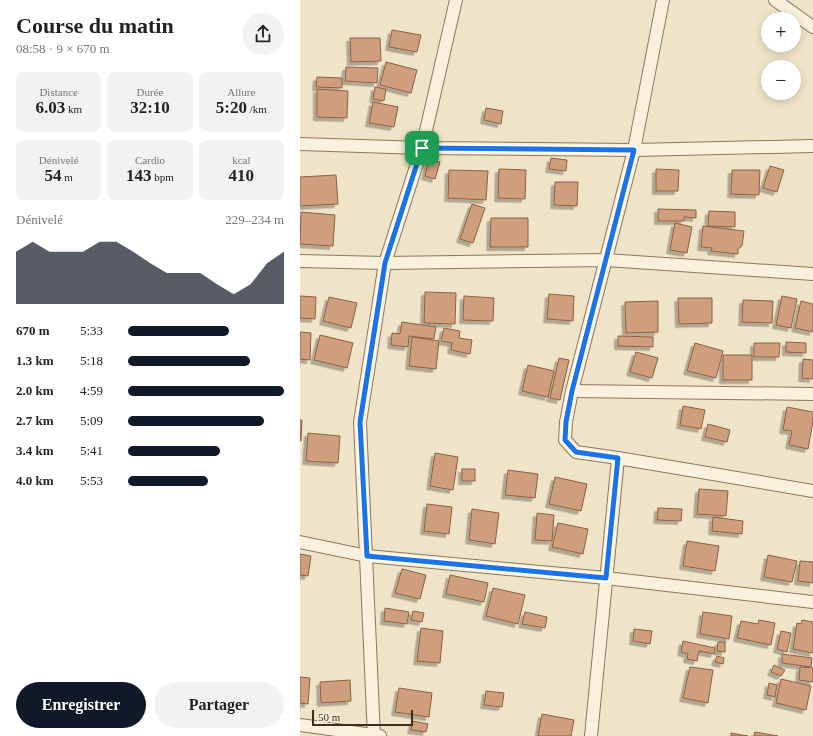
<!DOCTYPE html>
<html lang="fr">
<meta charset="utf-8">
<style>
body{margin:0;font-family:Georgia,serif;background:#f2f2f2;color:#222;height:100vh;display:flex;flex-direction:column;font-size:15px;white-space:nowrap}
*{box-sizing:border-box;margin:0}
p{font-size:13px;color:#767676}
.icon{flex:none;width:22px;height:22px;fill:none;stroke:currentColor;stroke-width:2;stroke-linecap:round;stroke-linejoin:round}
.map{position:relative;flex:1;overflow:hidden}
.drawer{display:flex;flex-direction:column;background:#fff;width:300px}
.drawer>*{flex:none}
.buttons{position:absolute;left:461px;top:12px;display:grid;gap:8px}
.buttons a{display:grid;place-items:center;width:40px;height:40px;border-radius:50%;background:#fff;box-shadow:0 2px 10px #0003;font-size:20px}
.scale{position:absolute;left:12px;bottom:10px;width:101px;box-sizing:border-box;padding-left:4px;border:2px solid #3d2e20;border-top:0;font-size:11px;line-height:14px;white-space:nowrap;color:#3d2e20;-webkit-text-stroke:3px #f7eed8;paint-order:stroke}
.pin{position:absolute;display:grid;place-items:center;width:34px;height:34px;color:#fff;margin:-17px;border-radius:8px;box-shadow:0 2px 6px #0006}
.round{display:grid;place-items:center;flex:none;width:42px;height:42px;border-radius:21px;background:#f2f2f2}
.head{display:flex;align-items:center;justify-content:space-between;height:68px;padding:0 16px}
h1{font-size:22px;font-weight:600;line-height:30px}
.metrics{display:grid;grid-template-columns:repeat(3,1fr);gap:6px;height:68px;padding:4px 16px}
.metrics div{display:grid;align-content:center;border-radius:8px;background:#f2f2f2;text-align:center}
.metrics b{font-size:17px;font-weight:600}
.metrics small{font-size:11px;font-weight:400}
.metrics p{font-size:11px}
.chart{height:112px;padding:8px 16px}
.chart p{display:flex;justify-content:space-between}
.chart svg{width:100%;height:72px;margin-top:4px;fill:#111827;opacity:.7}
.action{display:flex;gap:8px;margin-top:auto;padding:8px 16px}
.action a{flex:1;height:46px;border-radius:24px;background:#111827;color:#fff;font-size:16px;font-weight:600;line-height:46px;text-align:center}
.action a+a{background:#f2f2f2;color:#222}
ul{padding:0 16px;list-style:none;font-size:13px}
li{display:grid;grid-template-columns:64px 48px 1fr;align-items:center;height:30px}
li i{height:10px;border-radius:5px;background:#111827}
main{display:flex;flex:1;min-height:0}
.map>svg:first-child{display:block}
.building{fill:#cf9f7d;stroke:#8d5f41;filter:url(#shadow)}
.lines{fill:none;stroke-linecap:round;stroke-linejoin:round}
.street-casing{stroke:#8d765c;stroke-width:14}
.street{stroke:#faf1dc;stroke-width:12}
.route-casing{stroke:#fff;stroke-width:8}
.route{stroke:#1a73e8;stroke-width:5}
</style>
<main>
<section class="drawer">
<div class="head"><div><h1>Course du matin</h1><p>08:58 · 9 × 670 m</p></div><a class="round"><svg class="icon" aria-label="share" viewBox="0 0 24 24"><path d="M12 15V3M7 8l5-5 5 5M5 13v7h14v-7"/></svg></a></div>
<div class="metrics">
<div><p>Distance</p><b>6.03<small> km</small></b></div>
<div><p>Durée</p><b>32:10</b></div>
<div><p>Allure</p><b>5:20<small> /km</small></b></div>
</div>
<div class="metrics">
<div><p>Dénivelé</p><b>54<small> m</small></b></div>
<div><p>Cardio</p><b>143<small> bpm</small></b></div>
<div><p>kcal</p><b>410</b></div>
</div>
<div class="chart"><p><span>Dénivelé</span>229–234 m</p>
<svg viewBox="0 0 160 44" preserveAspectRatio="none"><path d="M0 44V12L10 6L20 12L30 12L40 12L50 6L60 6L70 12L80 19L90 25L100 25L110 25L120 32L130 38L140 32L150 19L160 12V44z"/></svg>
</div>
<ul>
<li><b>670 m</b>5:33<i style="width:65%"></i></li>
<li><b>1.3 km</b>5:18<i style="width:78%"></i></li>
<li><b>2.0 km</b>4:59<i style="width:100%"></i></li>
<li><b>2.7 km</b>5:09<i style="width:87%"></i></li>
<li><b>3.4 km</b>5:41<i style="width:59%"></i></li>
<li><b>4.0 km</b>5:53<i style="width:51%"></i></li>
</ul>
<div class="action"><a>Enregistrer</a><a>Partager</a></div>
</section>
<div class="map">
<svg width="513" height="736" viewBox="0 0 513 736">
<defs>
<filter id="shadow"><feDropShadow dx="-3.5" dy="3.5" stdDeviation="0" flood-color="#0004"/></filter>
</defs>
<rect width="100%" height="100%" fill="#f0e4c8"/>
<g class="building">
<path d="M92,30L121,35L117,52L89,47Z"/>
<path d="M50,38H80L81,61L51,62Z"/>
<path d="M86,62L117,70L111,93L80,85Z"/>
<path d="M46,67L78,68L77,83L45,81Z"/>
<path d="M17,77L42,78V88L16,87Z"/>
<path d="M75,87L86,89L84,101L73,99Z"/>
<path d="M17,89L48,91L47,118L17,117Z"/>
<path d="M73,102L98,107L94,127L69,123Z"/>
<path d="M186,108L203,111L201,124L184,120Z"/>
<path d="M251,158L267,160L266,171L249,169Z"/>
<path d="M129,159L140,162L135,179L125,176Z"/>
<path d="M470,166L484,170L477,192L463,188Z"/>
<path d="M199,169L226,170L225,199L198,198Z"/>
<path d="M356,169L379,170L378,191H356Z"/>
<path d="M149,170L188,171L186,200L148,198Z"/>
<path d="M432,170H460L459,195L431,194Z"/>
<path d="M36,175L38,204L0,206V177Z"/>
<path d="M255,182H278L277,206L254,205Z"/>
<path d="M172,204L185,208L173,243L160,239Z"/>
<path d="M358,209L396,210V218L384,217V221H358Z"/>
<path d="M409,211L435,212V227L408,226Z"/>
<path d="M1,212L35,215L33,246L0,244Z"/>
<path d="M191,218H228V247H190Z"/>
<path d="M375,223L392,227L387,253L370,250Z"/>
<path d="M403,226L444,231L442,246L438,249V254L411,251L412,248L401,247Z"/>
<path d="M125,292L156,293L155,324L124,323Z"/>
<path d="M249,294L274,296L273,321L247,319Z"/>
<path d="M0,296L16,297L15,319L0,318Z"/>
<path d="M164,296L194,298L193,321L163,320Z"/>
<path d="M482,296L497,299L491,328L476,325Z"/>
<path d="M29,297L57,303L51,328L23,321Z"/>
<path d="M378,298H412V323L379,324Z"/>
<path d="M443,300L473,301L472,323L442,322Z"/>
<path d="M358,301V332L326,333L325,302Z"/>
<path d="M501,301L513,304V332L495,328Z"/>
<path d="M102,322L136,327L134,339L109,336L108,347L91,345L92,333L100,334Z"/>
<path d="M144,328L160,331L159,338L172,340L170,354L151,350L152,343L141,341Z"/>
<path d="M0,332L11,333L10,360L0,359Z"/>
<path d="M20,335L53,343L47,368L14,360Z"/>
<path d="M318,336L353,337V347L318,346Z"/>
<path d="M112,337L139,341L136,369L109,366Z"/>
<path d="M486,342L506,343V353L486,352Z"/>
<path d="M395,343L423,351L416,378L387,371Z"/>
<path d="M454,343H480L479,357H454Z"/>
<path d="M336,352L358,358L352,378L330,372Z"/>
<rect x="423" y="355" width="29" height="25"/>
<path d="M259,358L269,360L260,400L250,398Z"/>
<path d="M503,359L513,360V379L502,378Z"/>
<path d="M228,365L254,371L248,397L222,391Z"/>
<path d="M383,406L405,410L401,429L380,425Z"/>
<path d="M487,407L513,412V421L508,449L489,445L492,431L483,430Z"/>
<path d="M0,420H2L1,441H0Z"/>
<path d="M408,424L430,430L427,442L405,437Z"/>
<path d="M8,433L40,436L38,463L6,461Z"/>
<path d="M135,453L158,457L153,490L130,486Z"/>
<rect x="162" y="469" width="13" height="12"/>
<path d="M208,470L238,474L235,498L205,495Z"/>
<path d="M255,477L287,484L281,511L249,504Z"/>
<path d="M399,489L428,491L426,516L397,514Z"/>
<path d="M127,504L152,507L149,534L124,531Z"/>
<path d="M358,508L382,509L381,521L357,520Z"/>
<path d="M172,509L199,513L195,544L169,540Z"/>
<path d="M237,513L254,515L252,541L235,540Z"/>
<path d="M413,517L443,521L442,534L412,531Z"/>
<path d="M258,523L288,529L283,554L252,547Z"/>
<path d="M387,541L419,546L415,571L383,566Z"/>
<path d="M0,554L11,556L8,576L0,575Z"/>
<path d="M468,555L497,561L492,582L464,577Z"/>
<path d="M500,561L513,562V583L498,581Z"/>
<path d="M102,569L126,575L120,599L95,593Z"/>
<path d="M150,575L188,583L184,602L146,594Z"/>
<path d="M193,588L225,595L218,624L186,616Z"/>
<path d="M85,608L109,612L107,624L84,621Z"/>
<path d="M113,611L124,613L122,622L111,620Z"/>
<path d="M225,612L247,617L245,628L222,624Z"/>
<path d="M403,612L432,616L429,639L400,634Z"/>
<path d="M459,620L475,623L471,645L437,638L441,621L458,624Z"/>
<path d="M502,620L513,622V653L493,649L497,623L501,624Z"/>
<path d="M121,628L143,631L140,663L117,661Z"/>
<path d="M334,629L352,631L350,644L333,641Z"/>
<path d="M481,631L491,633L487,652L477,649Z"/>
<path d="M383,641L415,648L414,654L399,651L397,661L387,659L388,654L381,652Z"/>
<path d="M418,642H425V652L417,651Z"/>
<path d="M482,654L512,658L511,667L482,663Z"/>
<path d="M417,656L424,658L423,664L415,662Z"/>
<path d="M474,665L485,670L481,676L471,672Z"/>
<path d="M390,667L413,670L408,703L383,698Z"/>
<path d="M500,667L513,668V682L499,680Z"/>
<path d="M0,677L10,678L8,704L0,703Z"/>
<path d="M481,679L511,686L506,710L476,703Z"/>
<path d="M50,680L51,701L21,703L20,682Z"/>
<path d="M469,683L477,685L475,697L467,695Z"/>
<path d="M99,688L132,693L129,717L95,712Z"/>
<path d="M186,691L204,693L202,707L184,705Z"/>
<path d="M242,714L274,720L271,736H238Z"/>
<path d="M113,721L128,724L126,732L111,730Z"/>
<path d="M455,732L478,736H454Z"/>
<path d="M431,733L448,736H431Z"/>
</g>
<g class="lines">
<g class="street-casing">
<g id="street">
<path d="M475,0L513,27"/>
<path d="M0,144L122,148L334,150L513,146"/>
<path d="M0,261L85,263L306,260L513,274"/>
<path d="M272,391L513,394"/>
<path d="M318,458L513,491"/>
<path d="M0,542L67,556L306,578L513,602"/>
<path d="M0,725L80,736"/>
<path d="M74,736L60,422L85,263L122,148L156,0"/>
<path d="M291,736L318,458L276,452L265,440L266,422L272,391L334,150L363,0"/>
</g>
</g>
<use href="#street" class="street"/>
</g>
<g class="lines">
<g class="route-casing">
<path id="route" d="M122,148L334,150L272,391L266,422L265,440L276,452L318,458L306,578L67,556L60,422L85,263Z"/>
</g>
<use href="#route" class="route"/>
</g>
</svg>
<div class="buttons">
<a>+</a>
<a>−</a>
</div>
<div class="scale">50 m</div>
<div class="pin" style="left:122px;top:148px;background:#1e9e55"><svg class="icon" aria-label="arrive" viewBox="0 0 24 24"><path d="M6 21V4h12l-3 4 3 4H6"/></svg></div>
</div>
</main>
